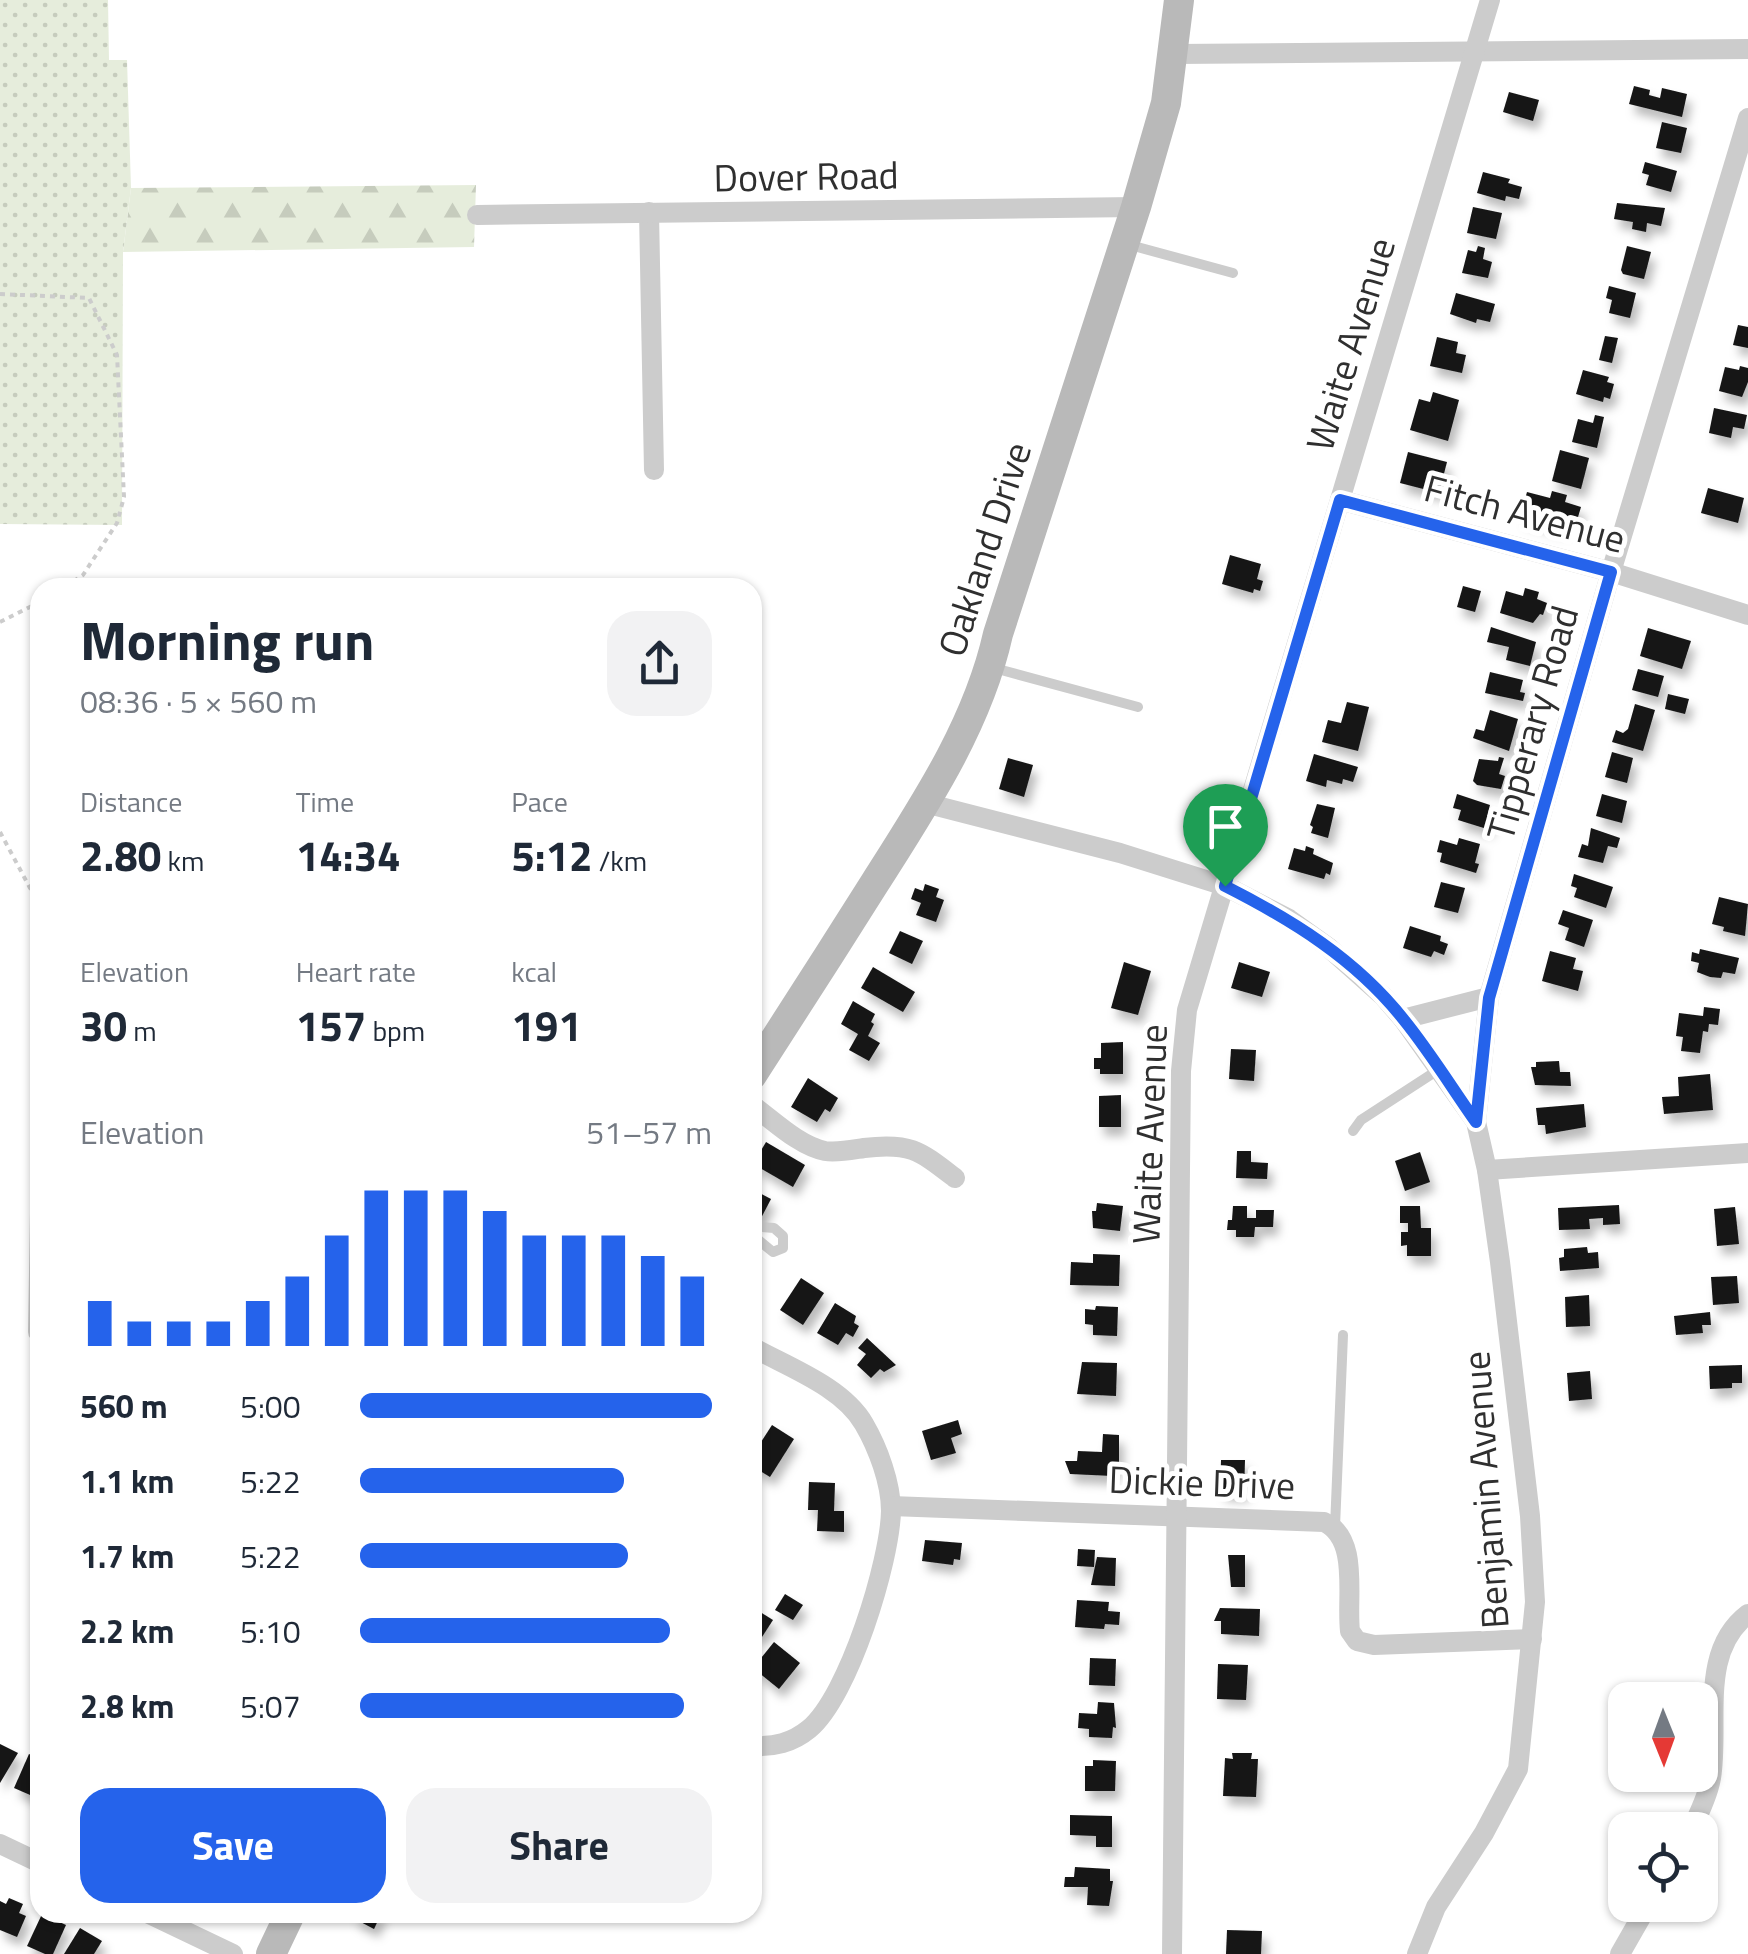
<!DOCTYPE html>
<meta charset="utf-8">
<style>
body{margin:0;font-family:"Titillium Web",sans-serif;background:#f2f2f3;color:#1f2937;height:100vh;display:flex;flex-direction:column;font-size:38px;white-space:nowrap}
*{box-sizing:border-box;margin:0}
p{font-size:32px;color:#747a83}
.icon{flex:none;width:55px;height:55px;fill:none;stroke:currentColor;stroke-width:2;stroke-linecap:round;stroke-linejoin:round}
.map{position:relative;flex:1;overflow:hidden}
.drawer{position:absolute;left:30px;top:578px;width:732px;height:1345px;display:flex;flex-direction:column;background:#fff;border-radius:30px;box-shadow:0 2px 8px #0004}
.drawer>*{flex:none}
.needle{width:65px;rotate:179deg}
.fabs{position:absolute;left:1608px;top:1682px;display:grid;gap:20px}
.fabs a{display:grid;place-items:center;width:110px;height:110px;border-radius:20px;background:#fff;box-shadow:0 2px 8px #0004;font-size:50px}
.pin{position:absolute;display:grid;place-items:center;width:85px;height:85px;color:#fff;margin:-102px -42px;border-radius:50% 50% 50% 0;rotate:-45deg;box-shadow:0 0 10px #0007}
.pin .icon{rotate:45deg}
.round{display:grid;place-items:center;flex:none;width:105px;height:105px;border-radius:30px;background:#f2f2f3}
.summary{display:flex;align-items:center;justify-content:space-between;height:170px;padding:0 50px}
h1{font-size:55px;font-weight:700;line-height:75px}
.stats{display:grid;grid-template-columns:repeat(3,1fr);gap:15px;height:170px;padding:10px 50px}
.stats div{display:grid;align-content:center}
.stats b{font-size:42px;font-weight:700}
.stats small{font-size:28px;font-weight:400}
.stats p{font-size:28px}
.chart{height:280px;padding:20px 50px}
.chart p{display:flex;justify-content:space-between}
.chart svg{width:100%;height:180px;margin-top:10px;stroke:#2563eb;stroke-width:6}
.action{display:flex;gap:20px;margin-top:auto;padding:20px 50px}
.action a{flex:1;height:115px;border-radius:30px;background:#2563eb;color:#fff;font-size:40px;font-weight:700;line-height:115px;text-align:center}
.action a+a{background:#f2f2f3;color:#1f2937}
ul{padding:0 50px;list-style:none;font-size:32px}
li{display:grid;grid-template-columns:160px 120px 1fr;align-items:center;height:75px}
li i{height:25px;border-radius:12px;background:#2563eb}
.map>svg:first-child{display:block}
.forest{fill:url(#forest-firs)}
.park{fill:url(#park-dots)}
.building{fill:#161616;filter:url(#shadow)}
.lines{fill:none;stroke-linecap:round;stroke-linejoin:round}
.path{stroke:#ccc;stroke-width:4;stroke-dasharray:5 5;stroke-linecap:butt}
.service{stroke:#ccc;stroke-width:10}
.minor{stroke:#ccc;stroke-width:20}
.secondary{stroke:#b9b9b9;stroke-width:30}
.route-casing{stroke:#fff;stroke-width:20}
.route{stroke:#2563eb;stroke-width:12}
.labels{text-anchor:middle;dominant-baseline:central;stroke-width:10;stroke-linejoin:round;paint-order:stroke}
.street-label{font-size:38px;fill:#2f2f2f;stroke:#fff}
</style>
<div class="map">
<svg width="1748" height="1954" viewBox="0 0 1748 1954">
<defs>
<pattern id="forest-firs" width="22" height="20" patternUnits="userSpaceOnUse" patternTransform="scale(2.5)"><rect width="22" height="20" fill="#e6eddc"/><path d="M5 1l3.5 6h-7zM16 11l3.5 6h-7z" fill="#c6ccbd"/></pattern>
<pattern id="park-dots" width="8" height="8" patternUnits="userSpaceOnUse" patternTransform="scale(2.5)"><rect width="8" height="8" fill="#e6eddc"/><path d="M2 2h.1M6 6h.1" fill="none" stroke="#c6ccbd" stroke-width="1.8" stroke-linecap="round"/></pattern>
<filter id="shadow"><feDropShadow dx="5" dy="9" stdDeviation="5" flood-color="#0004"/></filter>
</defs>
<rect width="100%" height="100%" fill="#fff"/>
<path class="forest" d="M476,185L474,247L123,252L131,188Z"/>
<path class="park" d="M0,0H108L109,60H127L131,188L123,252L122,525L0,524Z"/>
<g class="building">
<path d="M1634,86L1650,90L1649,95L1660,98L1662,88L1687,94L1682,117L1629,104Z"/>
<path d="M1509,92L1539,100L1533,121L1503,112Z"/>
<path d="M1662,122L1687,128L1681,153L1656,148Z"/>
<path d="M1645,162L1677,171L1671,192L1646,185L1649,175L1642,173Z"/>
<path d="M1483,172L1510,179L1508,183L1522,187L1519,199L1506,196L1505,201L1477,193Z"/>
<path d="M1617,203L1665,208L1661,226L1647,223L1646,232L1632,229L1633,222L1614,219Z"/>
<path d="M1473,207L1502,213L1496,239L1467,233Z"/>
<path d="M1478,246L1485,248L1483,259L1492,262L1488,278L1462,273L1468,250L1476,252Z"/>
<path d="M1627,246L1651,252L1644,279L1623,274L1621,270Z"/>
<path d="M1609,286L1636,293L1630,318L1609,313L1612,300L1606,298Z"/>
<path d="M1456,293L1495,304L1490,322L1477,319L1476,323L1450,314Z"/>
<path d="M1738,325L1748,327V348L1733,345Z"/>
<path d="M1605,336L1618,338L1612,363L1599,360Z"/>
<path d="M1437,337L1458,342L1456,353L1466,355L1462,373L1430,366Z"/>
<path d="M1740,366L1748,368V382L1742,397L1719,391L1725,367L1739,370Z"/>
<path d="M1583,370L1609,377L1607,382L1614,384L1610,399L1604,397L1603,402L1576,394Z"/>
<path d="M1433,392L1459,400L1448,441L1410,430L1419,399L1430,402Z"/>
<path d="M1714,408L1747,415L1744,429L1733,427L1731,438L1709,433Z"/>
<path d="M1595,415L1604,417L1597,448L1572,442L1578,419L1593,423Z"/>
<path d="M1560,450L1589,458L1581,489L1552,481Z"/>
<path d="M1408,452L1447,462L1439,493L1400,483Z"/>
<path d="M1708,488L1744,498L1738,523L1701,513Z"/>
<path d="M1552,491L1567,495L1565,502L1581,507L1575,527L1563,524L1561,528L1520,517L1527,492L1550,498Z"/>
<path d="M1230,555L1261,564L1257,579L1263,581L1260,591L1254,589L1253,593L1222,584Z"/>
<path d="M1463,586L1481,591L1475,612L1457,607Z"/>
<path d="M1525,588L1539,592L1537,599L1547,603L1543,615L1540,614L1533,623L1500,613L1506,591L1523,596Z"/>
<path d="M1491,627L1536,642L1530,666L1506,660L1509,647L1487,642Z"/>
<path d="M1648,628L1691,641L1682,669L1640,656Z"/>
<path d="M1638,669L1664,676L1658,697L1632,690Z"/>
<path d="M1490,672L1523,680L1520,692L1525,693L1523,701L1485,693Z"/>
<path d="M1668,694L1689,699L1685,714L1665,709Z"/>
<path d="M1347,702L1369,707L1358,751L1322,742L1328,720L1341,723Z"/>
<path d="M1635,704L1655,710L1643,751L1612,742L1616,730L1623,733L1628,729Z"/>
<path d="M1490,710L1518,719L1509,751L1473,738L1476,729L1484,731Z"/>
<path d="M1612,752L1633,758L1627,783L1605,777Z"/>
<path d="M1314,754L1358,767L1353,782L1343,779L1342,784L1327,780L1326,787L1306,781Z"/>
<path d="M1499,757L1504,758L1499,774L1505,776L1501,789L1477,785L1473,781L1479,759L1498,761Z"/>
<path d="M1008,758L1033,765L1024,797L999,789Z"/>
<path d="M1457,794L1490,805L1487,816L1491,817L1487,829L1458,820L1461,810L1453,808Z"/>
<path d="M1602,794L1627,801L1622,823L1596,816Z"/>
<path d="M1317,804L1335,808L1328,838L1311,833L1313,827L1310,825Z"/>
<path d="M1591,828L1620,838L1617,848L1608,846L1603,863L1578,857L1582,844L1588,846Z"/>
<path d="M1459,838L1480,844L1475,863L1479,864L1476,873L1440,862L1442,853L1437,852L1440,840L1457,845Z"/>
<path d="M1306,846L1314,849L1313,854L1333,863L1330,875L1326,873L1324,879L1288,869L1294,848L1305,851Z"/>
<path d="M1574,874L1613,887L1606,908L1574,897L1577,888L1571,886Z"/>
<path d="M1441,882L1465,888L1458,913L1434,907Z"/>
<path d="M925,884L939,889L936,897L944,900L936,922L916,915L921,903L911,899L915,888L923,891Z"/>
<path d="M1719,897L1748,904L1745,936L1723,931L1724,927L1712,924Z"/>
<path d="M1563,910L1593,920L1584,947L1565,940L1569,928L1558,924Z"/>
<path d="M1410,926L1441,936L1440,941L1448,944L1444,955L1434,951L1431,957L1403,948Z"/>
<path d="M900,931L923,941L912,964L889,953Z"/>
<path d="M1700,949L1739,958L1735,974L1723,972L1721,978L1710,977L1697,972L1699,963L1691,961L1692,952L1699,954Z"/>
<path d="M1550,951L1576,958L1573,969L1583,971L1578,991L1542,981Z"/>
<path d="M1124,962L1151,971L1138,1015L1111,1008Z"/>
<path d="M1239,962L1270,972L1262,997L1231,988Z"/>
<path d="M873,967L915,992L903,1012L861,988Z"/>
<path d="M853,1001L875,1014L871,1022L874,1024L868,1036L880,1043L869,1061L849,1050L858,1034L841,1024Z"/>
<path d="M1704,1007L1720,1009L1718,1025L1709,1024L1708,1032L1703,1031L1700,1053L1681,1051L1683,1037L1676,1036L1679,1013L1703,1016Z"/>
<path d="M1123,1042V1074H1100V1069H1094V1058H1101V1043Z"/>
<path d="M1231,1049L1256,1050L1254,1081L1229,1079Z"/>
<path d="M1559,1061L1560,1072H1570L1571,1086L1535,1085L1531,1067H1536V1062Z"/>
<path d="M1710,1074L1713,1110L1664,1114L1662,1097L1679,1096L1678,1077Z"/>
<path d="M808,1078L838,1098L830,1112L825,1109L817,1122L791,1107Z"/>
<path d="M1121,1095V1127H1099V1096Z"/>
<path d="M1584,1104L1586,1127L1546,1134L1545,1125H1538L1536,1108Z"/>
<path d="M766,1142L805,1165L793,1187L753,1164Z"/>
<path d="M1237,1151H1251V1162L1268,1163L1267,1179L1236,1178Z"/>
<path d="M1420,1152L1430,1182L1405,1191L1395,1161Z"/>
<path d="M752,1189L771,1199L759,1222L752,1218Z"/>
<path d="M1097,1203L1123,1206L1120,1231L1093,1228L1092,1211H1096Z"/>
<path d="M1619,1205L1620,1224L1603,1225V1218L1589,1219L1590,1229L1559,1230L1558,1208Z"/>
<path d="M1233,1206H1247V1218H1256V1210H1274L1273,1227H1255L1254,1237H1236V1230H1227L1228,1220H1232Z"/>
<path d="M1400,1206H1420L1421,1228H1431V1256H1407V1245L1401,1246V1232H1408V1223H1400Z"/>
<path d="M1735,1207L1739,1244L1717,1246L1714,1209Z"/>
<path d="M1587,1247L1588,1253L1598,1252L1599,1268L1560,1271L1559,1258L1564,1257V1249Z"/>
<path d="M1093,1254L1120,1255L1119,1286L1070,1285L1071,1262L1093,1263Z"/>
<path d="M1737,1276L1739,1303L1713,1305L1711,1277Z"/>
<path d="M801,1278L824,1293L803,1325L780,1310Z"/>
<path d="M1589,1295L1590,1326L1566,1327L1565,1297Z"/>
<path d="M835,1303L856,1316L854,1323L859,1326L853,1337L846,1333L838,1345L817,1333Z"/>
<path d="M1096,1306L1118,1307L1117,1336L1093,1335V1325L1085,1324V1309L1095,1310Z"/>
<path d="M1710,1312L1711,1325H1702L1703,1333L1676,1335L1674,1316Z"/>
<path d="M867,1338L896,1365L884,1372L880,1369L871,1378L857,1365L866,1354L858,1348Z"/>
<path d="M1082,1362L1117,1363L1116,1396L1077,1394Z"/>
<path d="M1742,1365V1383H1732V1388L1710,1389L1709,1366Z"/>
<path d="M1590,1371L1592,1399L1569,1401L1567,1373Z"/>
<path d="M958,1420L962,1434L951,1438L956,1453L931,1460L922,1431Z"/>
<path d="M772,1425L794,1439L770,1477L752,1466V1456Z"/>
<path d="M1103,1434L1119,1435V1464H1114L1113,1476L1070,1474L1065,1461H1077L1078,1451L1102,1452Z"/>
<path d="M1221,1460H1245L1244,1493L1220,1492Z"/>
<path d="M809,1482L835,1483L834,1511H844V1532L817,1531L818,1510H808Z"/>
<path d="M925,1540L962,1543L960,1560L954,1559L953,1565L922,1561Z"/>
<path d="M1078,1549L1095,1550L1094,1567L1077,1566Z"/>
<path d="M1228,1555H1245V1587H1231Z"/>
<path d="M1097,1557L1116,1558L1115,1586L1091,1585Z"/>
<path d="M785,1594L803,1605L793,1620L775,1610Z"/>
<path d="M1077,1600L1109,1602L1108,1611L1120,1612L1119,1625L1105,1624L1104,1629L1075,1627Z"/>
<path d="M1220,1608L1260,1609L1259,1636L1221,1634V1621H1214Z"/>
<path d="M757,1610L773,1620L762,1637L752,1631V1618Z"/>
<path d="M774,1642L800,1663L779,1689L753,1668Z"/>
<path d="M1090,1658L1116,1659L1115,1686L1089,1685Z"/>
<path d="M1218,1664L1248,1665L1246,1700L1217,1699Z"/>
<path d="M1098,1702L1114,1703L1116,1728L1113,1727L1112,1738L1089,1737V1729L1078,1728L1079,1713L1097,1714Z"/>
<path d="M0,1744L18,1753L0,1783Z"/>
<path d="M1232,1753H1252L1251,1759H1258L1256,1797L1223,1796L1225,1758L1233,1759Z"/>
<path d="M29,1754L40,1759L37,1798L14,1788Z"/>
<path d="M1093,1760L1116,1761L1115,1791H1085V1766H1093Z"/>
<path d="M1070,1815L1112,1816V1847H1096V1836L1070,1835Z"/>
<path d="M1075,1867L1110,1869V1881H1113L1109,1906L1087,1905L1088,1887H1064L1065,1877H1074Z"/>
<path d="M9,1898L23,1904L19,1913L26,1916L17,1937L0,1930V1901L6,1904Z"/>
<path d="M356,1912H382L374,1929L353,1918Z"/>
<path d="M42,1914L66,1925L53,1954H45L27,1946Z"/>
<path d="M80,1928L102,1941L94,1954H64Z"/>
<path d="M1227,1930L1262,1931L1261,1954H1226Z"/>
</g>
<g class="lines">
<g class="path">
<path d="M0,294L89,298L117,355L124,497L117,523L83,575L63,588"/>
<path d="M0,622L40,602"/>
<path d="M0,832L30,888L40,897"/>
</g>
<g class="service">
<path d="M1130,245L1233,273"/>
<path d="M994,668L1138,707"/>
<path d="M1353,1131L1361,1120L1438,1070"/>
<path d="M752,1226L774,1228L783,1236V1248L773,1252L756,1238L752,1227"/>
<path d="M1335,1527L1343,1335"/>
</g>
<g class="minor">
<path d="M1175,54L1748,49"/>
<path d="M649,212L654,470"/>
<path d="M477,215L1136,207"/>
<path d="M1340,500L1611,572L1748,615"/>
<path d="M925,803L1120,853L1225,886L1289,919L1328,947L1383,996L1403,1019L1476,1122L1487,1170L1500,1262L1530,1516L1535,1602L1518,1769L1484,1833L1436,1907L1417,1954"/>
<path d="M1403,1019L1489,997"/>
<path d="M752,1105C773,1120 799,1146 825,1151C837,1153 851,1150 864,1148C910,1142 920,1151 955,1178"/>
<path d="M1476,1122L1489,997L1611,572L1748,118"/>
<path d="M1487,1170L1748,1153"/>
<path d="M38,1332L40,1213"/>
<path d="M752,1347C788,1367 843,1387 864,1424C878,1448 891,1483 891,1511C890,1561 849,1696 809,1729C792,1743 774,1747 752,1746"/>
<path d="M891,1506L1324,1522C1360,1539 1346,1597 1350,1631L1357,1641L1374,1645L1532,1639"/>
<path d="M1691,1830C1699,1814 1708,1795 1711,1778C1720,1724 1698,1652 1748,1614"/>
<path d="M0,1844L40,1863"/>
<path d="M145,1912L233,1954"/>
<path d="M1172,1954L1181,1071L1187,1010L1490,0"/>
<path d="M1620,1954L1648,1905"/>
</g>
<g class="secondary">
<path d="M752,1075C794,1010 835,946 876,881C925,804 978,724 998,634L1136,207L1166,103L1179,0"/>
<path d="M271,1954L291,1912"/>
</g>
</g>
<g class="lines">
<g class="route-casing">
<path id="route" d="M1340,500L1611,572L1489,998L1476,1122C1452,1088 1430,1052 1404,1020C1356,959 1292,920 1225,886Z"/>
</g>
<use href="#route" class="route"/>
</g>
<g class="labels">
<g class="street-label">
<text transform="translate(806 176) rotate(-1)">Dover Road</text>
<text transform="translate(1350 344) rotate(-73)">Waite Avenue</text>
<text transform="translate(1525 513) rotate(15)">Fitch Avenue</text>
<text transform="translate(984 549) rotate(-72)">Oakland Drive</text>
<text transform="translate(1532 723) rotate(-74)">Tipperary Road</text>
<text transform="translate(1149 1134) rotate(-88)">Waite Avenue</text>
<text transform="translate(1202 1482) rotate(2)">Dickie Drive</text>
<text transform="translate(1485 1490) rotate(-94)">Benjamin Avenue</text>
</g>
</g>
</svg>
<div class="fabs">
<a><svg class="needle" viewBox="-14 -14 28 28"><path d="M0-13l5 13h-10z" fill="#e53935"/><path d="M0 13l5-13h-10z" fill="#747a83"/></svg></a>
<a><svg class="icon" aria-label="locate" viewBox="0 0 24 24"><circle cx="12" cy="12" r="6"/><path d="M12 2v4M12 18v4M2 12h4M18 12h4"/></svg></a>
</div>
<div class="pin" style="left:1225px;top:886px;background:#1e9e55"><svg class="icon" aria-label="arrive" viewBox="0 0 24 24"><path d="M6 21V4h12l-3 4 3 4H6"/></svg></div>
<section class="drawer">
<div class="summary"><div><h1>Morning run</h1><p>08:36 · 5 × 560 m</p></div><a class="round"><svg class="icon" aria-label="share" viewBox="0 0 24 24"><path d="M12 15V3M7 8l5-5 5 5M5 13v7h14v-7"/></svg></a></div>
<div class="stats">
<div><p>Distance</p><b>2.80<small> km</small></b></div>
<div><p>Time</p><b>14:34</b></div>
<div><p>Pace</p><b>5:12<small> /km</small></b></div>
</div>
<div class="stats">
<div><p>Elevation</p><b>30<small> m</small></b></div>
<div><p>Heart rate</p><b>157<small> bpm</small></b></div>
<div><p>kcal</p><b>191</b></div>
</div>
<div class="chart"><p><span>Elevation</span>51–57 m</p>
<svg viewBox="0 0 160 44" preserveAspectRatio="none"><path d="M5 44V33M15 44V38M25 44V38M35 44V38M45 44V33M55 44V27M65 44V17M75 44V6M85 44V6M95 44V6M105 44V11M115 44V17M125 44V17M135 44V17M145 44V22M155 44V27"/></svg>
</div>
<ul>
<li><b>560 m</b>5:00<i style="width:100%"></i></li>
<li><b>1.1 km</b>5:22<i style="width:75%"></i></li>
<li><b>1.7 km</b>5:22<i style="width:76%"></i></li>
<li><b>2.2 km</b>5:10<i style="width:88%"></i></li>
<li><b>2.8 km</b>5:07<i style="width:92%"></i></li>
</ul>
<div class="action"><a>Save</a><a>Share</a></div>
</section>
</div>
